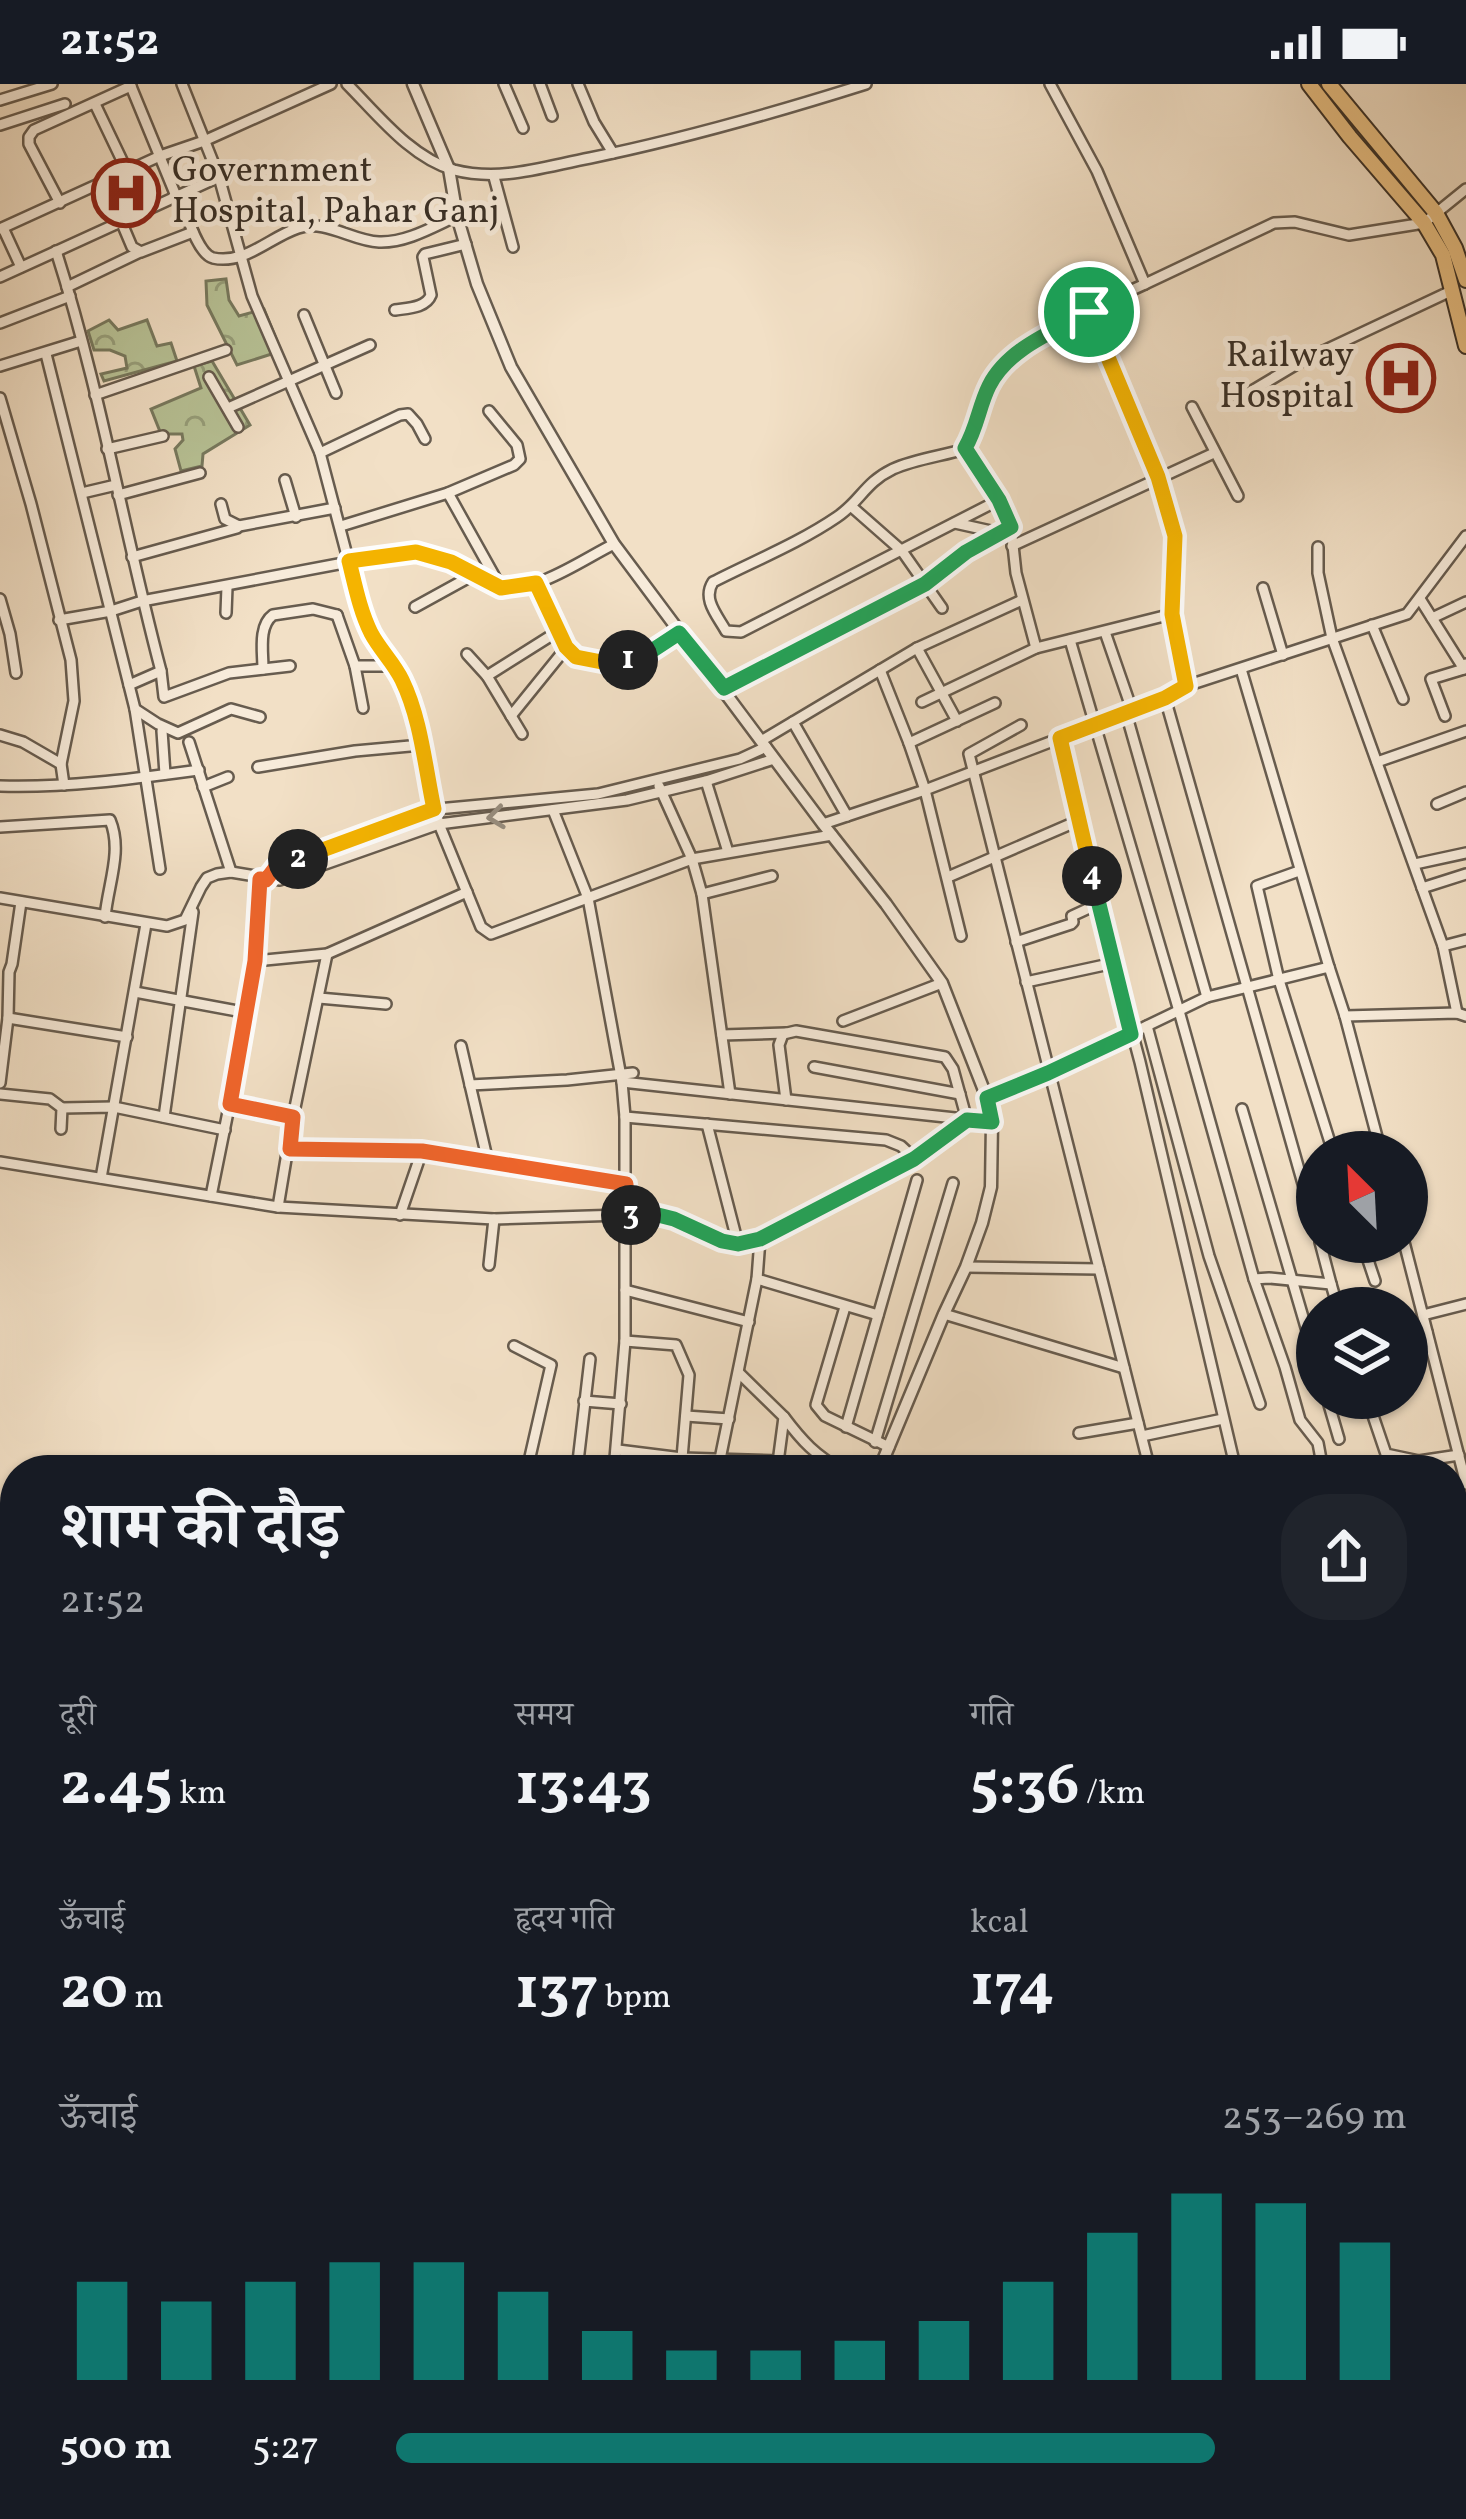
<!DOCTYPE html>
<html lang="hi">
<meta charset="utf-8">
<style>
body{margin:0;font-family:Vollkorn,"Noto Serif Devanagari",serif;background:#20242c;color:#f1f3f6;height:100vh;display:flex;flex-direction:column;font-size:45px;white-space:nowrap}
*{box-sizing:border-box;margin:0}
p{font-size:39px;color:#9ea1a6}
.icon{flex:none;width:66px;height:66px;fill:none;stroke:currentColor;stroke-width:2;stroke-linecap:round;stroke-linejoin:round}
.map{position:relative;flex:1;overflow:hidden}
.side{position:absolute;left:0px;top:1371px;width:1467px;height:1065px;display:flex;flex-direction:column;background:#171b24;border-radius:48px 48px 0 0;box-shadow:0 3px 9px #0004}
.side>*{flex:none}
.needle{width:78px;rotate:336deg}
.buttons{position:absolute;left:1296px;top:1047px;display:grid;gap:24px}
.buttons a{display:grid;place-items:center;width:132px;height:132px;border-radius:50%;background:#171b24;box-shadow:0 3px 9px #0004;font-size:60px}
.pin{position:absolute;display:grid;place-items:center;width:102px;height:102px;color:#fff;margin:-51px;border:6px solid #fff;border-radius:50%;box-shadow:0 3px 12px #0007}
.km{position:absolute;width:60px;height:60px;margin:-30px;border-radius:50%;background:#222;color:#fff;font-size:33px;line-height:60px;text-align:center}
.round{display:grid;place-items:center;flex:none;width:126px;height:126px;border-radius:48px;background:#20242c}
.headline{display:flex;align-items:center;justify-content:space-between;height:204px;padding:0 60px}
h1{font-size:66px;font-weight:700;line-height:90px}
.figures{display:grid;grid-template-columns:repeat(3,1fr);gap:18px;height:204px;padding:12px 60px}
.figures div{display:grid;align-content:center}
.figures b{font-size:60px;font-weight:700}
.figures small{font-size:33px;font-weight:400}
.figures p{font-size:33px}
.chart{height:336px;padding:24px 60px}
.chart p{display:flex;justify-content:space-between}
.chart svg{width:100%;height:216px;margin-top:12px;stroke:#0f766e;stroke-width:6}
ul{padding:0 60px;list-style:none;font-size:39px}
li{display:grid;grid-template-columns:192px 144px 1fr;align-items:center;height:90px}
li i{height:30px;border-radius:15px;background:#0f766e}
.status{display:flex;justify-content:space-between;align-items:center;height:84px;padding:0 60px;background:#171b24;direction:ltr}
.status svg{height:33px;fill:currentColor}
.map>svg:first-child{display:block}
.park{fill:url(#park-crowns);stroke:#787a5f;stroke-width:3}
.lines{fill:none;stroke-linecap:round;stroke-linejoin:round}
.minor-casing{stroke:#675c4f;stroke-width:14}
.tertiary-casing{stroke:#675c4f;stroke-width:15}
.primary-casing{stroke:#393027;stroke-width:18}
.minor{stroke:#f7ebda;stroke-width:9}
.tertiary{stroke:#f7ebda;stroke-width:10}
.primary{stroke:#e9c083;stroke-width:14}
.oneway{stroke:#988e80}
.split-1-casing{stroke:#fff;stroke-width:24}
.split-2-casing{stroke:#fff;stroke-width:24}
.split-3-casing{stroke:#fff;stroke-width:24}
.split-4-casing{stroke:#fff;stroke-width:24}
.split-5-casing{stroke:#fff;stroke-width:24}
.split-1{stroke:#22a559;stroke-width:15}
.split-2{stroke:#f5b400;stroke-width:15}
.split-3{stroke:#f0652b;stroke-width:15}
.split-4{stroke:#22a559;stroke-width:15}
.split-5{stroke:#f5b400;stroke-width:15}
.labels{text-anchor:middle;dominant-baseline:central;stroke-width:10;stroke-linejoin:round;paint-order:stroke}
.poi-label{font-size:36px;fill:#393027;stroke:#f7ebda;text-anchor:start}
</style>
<div class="status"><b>21:52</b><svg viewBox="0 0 49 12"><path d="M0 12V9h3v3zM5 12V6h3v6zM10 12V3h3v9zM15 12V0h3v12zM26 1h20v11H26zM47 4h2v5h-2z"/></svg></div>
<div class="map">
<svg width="1466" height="2435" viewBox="0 0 1466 2435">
<defs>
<pattern id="park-crowns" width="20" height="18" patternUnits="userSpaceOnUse" patternTransform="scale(3)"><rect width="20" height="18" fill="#b8c397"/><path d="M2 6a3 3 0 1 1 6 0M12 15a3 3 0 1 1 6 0" fill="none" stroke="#979f7b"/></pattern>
</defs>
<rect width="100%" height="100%" fill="#f2e0c6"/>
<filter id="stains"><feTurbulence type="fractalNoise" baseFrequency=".00167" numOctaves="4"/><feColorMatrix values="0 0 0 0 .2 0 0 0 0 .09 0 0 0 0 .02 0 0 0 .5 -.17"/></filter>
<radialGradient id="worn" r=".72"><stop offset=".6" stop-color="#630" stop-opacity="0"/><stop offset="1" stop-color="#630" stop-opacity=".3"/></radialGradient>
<g class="park">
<path d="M226,195L229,216L239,232L264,225L281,267L237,281L207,221L206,197Z"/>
<path d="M109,236L118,246L147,236L157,262L171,259L177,277L104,297L101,290L127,284L125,272L110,266H94L88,247Z"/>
<path d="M212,277L250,341L203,370L202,382L181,387L175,365L183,356L182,350H161L151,325L201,304L194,282Z"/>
</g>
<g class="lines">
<g class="minor-casing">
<g id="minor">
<path d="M130,0L176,112"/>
<path d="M182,0L219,93L252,212L320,369L359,517L371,550L394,582L409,613L439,740L481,843L491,850L692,775L832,751"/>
<path d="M347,0C377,30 411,74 454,86C501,98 543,83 590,74C683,55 774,29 866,0"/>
<path d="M504,0L523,44"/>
<path d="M540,0L552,32"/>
<path d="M578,0L594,38L613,69"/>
<path d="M1050,0L1097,87L1145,200L1274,139L1295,138L1349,151L1424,139L1466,105"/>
<path d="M0,16L52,0"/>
<path d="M95,20L128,89"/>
<path d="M0,41L65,20"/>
<path d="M494,93L513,163"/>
<path d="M99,102L116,140"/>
<path d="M179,111C185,125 197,170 213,174C245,181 270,153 298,144C326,135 352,157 379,158C406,159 433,143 457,132"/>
<path d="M60,119L29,60V53L34,46L131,2"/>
<path d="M121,137L132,163L141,168L193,148"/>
<path d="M3,144L21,183"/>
<path d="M0,145L160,72L204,57L331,0"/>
<path d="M56,167C100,304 124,448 161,587L164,613L229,589L290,582"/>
<path d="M0,193L219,93"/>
<path d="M67,203L138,169"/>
<path d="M395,226C408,224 426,224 431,211L423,173L425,170L466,160"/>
<path d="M1089,228L1158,393L1175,452L1172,530L1186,602"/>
<path d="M304,231L336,309"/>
<path d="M0,239L70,212"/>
<path d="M46,270L135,625L160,785"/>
<path d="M0,282L81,257"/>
<path d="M209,293L238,343"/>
<path d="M95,311L226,266"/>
<path d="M0,314L31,420L71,576L74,617L61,680L64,701"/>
<path d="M1240,314L1302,277L1453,206"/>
<path d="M1192,323L1238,412"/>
<path d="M228,324L370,261"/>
<path d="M107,365L163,352"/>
<path d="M965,365L999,416L1011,443L1016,489L1036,564"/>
<path d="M320,369L400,331L408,330L417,340L425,355"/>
<path d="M285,396L296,433"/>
<path d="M82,409L116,401"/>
<path d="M448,409L501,504"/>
<path d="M118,411L200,389"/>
<path d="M999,416L741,548L726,547C717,531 702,515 713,498C754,477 799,459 837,433C861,417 864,399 893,385C915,375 942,372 965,365C979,340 981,309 999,287C1022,258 1109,216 1145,200"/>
<path d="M221,420L225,435L239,442L335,424"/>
<path d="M852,423L902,467L942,524"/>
<path d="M955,439L1000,449"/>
<path d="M341,442L448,409L514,381L520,375L517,361L489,327"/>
<path d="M1012,462L1214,369"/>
<path d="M1318,463V489L1332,554L1443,862L1457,929"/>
<path d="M132,473L237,444"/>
<path d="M536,499L566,564"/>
<path d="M1263,504L1283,571"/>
<path d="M0,515L10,550L16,589"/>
<path d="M1420,515L1464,585L1466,580"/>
<path d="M415,523L475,490"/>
<path d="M226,529L227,503"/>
<path d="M337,531L355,582L363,624"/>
<path d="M1432,534L1466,518"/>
<path d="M59,536L111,527L142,517L402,468L431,470L501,504C540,507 580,477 614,460"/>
<path d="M1372,541L1403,615"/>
<path d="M1105,548L1132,626"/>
<path d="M1070,556L1179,927L1254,1195L1285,1283L1300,1336L1318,1359L1323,1386"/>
<path d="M917,564L957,637"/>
<path d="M467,570L487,592L522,650"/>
<path d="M355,582H394"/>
<path d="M263,585C263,568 258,542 273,531L313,525L337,531"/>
<path d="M1241,585L1329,883"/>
<path d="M880,586L909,659L995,619"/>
<path d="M487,592L560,546"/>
<path d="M129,601L161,587"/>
<path d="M724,605L925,499L966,468L1011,443"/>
<path d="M1165,614L1317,1149"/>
<path d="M922,618L1036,564L1172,530"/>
<path d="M135,625L158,640L178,649L231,625L260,633"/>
<path d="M1126,629L1207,913"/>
<path d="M511,632L566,564C601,597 645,571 679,549"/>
<path d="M1445,632L1431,595L1464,585"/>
<path d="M793,638L847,732"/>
<path d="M1021,641L969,670L1150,1386"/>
<path d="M162,647L165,690"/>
<path d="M0,651L23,658L61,680"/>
<path d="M1060,654L1098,820L1140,978L1236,1386"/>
<path d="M761,657L917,564L1022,516"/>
<path d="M189,658L231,788"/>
<path d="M909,659L925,706L961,852"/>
<path d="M1377,678L1466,647"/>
<path d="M258,683L355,667L421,661"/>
<path d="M706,697L728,768"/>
<path d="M0,702C67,704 132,695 199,686"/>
<path d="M659,702L692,775L702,810L730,1010"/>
<path d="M203,703L228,693"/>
<path d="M1437,720L1466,708"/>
<path d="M553,726L588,814L622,998L625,1033V1257L614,1386"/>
<path d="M823,740L925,706L1165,614L1186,602L1407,530L1466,452"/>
<path d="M0,743L110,736C123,767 108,800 105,833"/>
<path d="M1415,780L1466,769"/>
<path d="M1299,787L1257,802L1279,896L1333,1068"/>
<path d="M948,793L1080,736"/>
<path d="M266,796L268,790L276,783L427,726L598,710L740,675L766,663"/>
<path d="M1422,804L1466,790"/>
<path d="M702,810L772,792"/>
<path d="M0,814L167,842L185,836L201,803L207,794L217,790L231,788L280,796L439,740L627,716L706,697L774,675"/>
<path d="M1016,858L1071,840L1073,838L1072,832L1098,820"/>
<path d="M1443,862L1466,856"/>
<path d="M255,877L327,870L467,808"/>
<path d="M1026,898L1114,879"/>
<path d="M135,908L248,929"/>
<path d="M319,914L386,920"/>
<path d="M1345,932L1381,1068"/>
<path d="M8,934L127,953"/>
<path d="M843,937L942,899"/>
<path d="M1147,942L1209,1172L1260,1320"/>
<path d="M722,951L786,949"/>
<path d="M461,962L488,1078"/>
<path d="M814,983L960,1010"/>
<path d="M622,998L992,1038"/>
<path d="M0,999L8,934L9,888L12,880L21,818"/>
<path d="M470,1001L567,996L633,989"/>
<path d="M0,1010L50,1015L62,1024L61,1045"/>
<path d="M987,1014L1049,989L1207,913L1329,883L1345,932L1457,929L1466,932"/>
<path d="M230,1020L293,1033"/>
<path d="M62,1024L114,1023L225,1046"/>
<path d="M1242,1025L1317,1281"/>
<path d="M164,1033L193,828"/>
<path d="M625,1033L886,1056L901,1062L915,1075"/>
<path d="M707,1040L738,1160"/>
<path d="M290,1065L422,1067L627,1099"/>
<path d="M0,1078L278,1123L494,1135L654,1130C680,1137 716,1161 741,1159C770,1157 800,1136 825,1123C874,1097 924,1073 967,1036L953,985L945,973L796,947L783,950L779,961L786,1016"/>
<path d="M101,1094L146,840"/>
<path d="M211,1112L248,929L255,877L259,795"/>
<path d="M278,1123L293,1033L327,870"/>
<path d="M400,1131L422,1067"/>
<path d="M1320,1158L1331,1200"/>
<path d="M1362,1158L1375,1197"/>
<path d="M1404,1158L1466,1400"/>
<path d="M489,1181L494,1135"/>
<path d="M966,1183L1099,1185"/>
<path d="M757,1195L878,1231"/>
<path d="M1254,1195L1269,1194L1331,1200L1338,1224"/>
<path d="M625,1206L749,1238"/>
<path d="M845,1223L816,1321L825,1332L889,1363"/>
<path d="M944,1230L1124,1284"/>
<path d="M1423,1231L1466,1220"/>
<path d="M1407,1253L1427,1248"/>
<path d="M625,1257L676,1261L689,1291L682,1374"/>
<path d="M514,1262L551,1281L527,1386"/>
<path d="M739,1289L784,1333L777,1386"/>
<path d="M1327,1314L1339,1355"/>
<path d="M1367,1314L1386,1370L1419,1377L1459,1371"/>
<path d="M584,1317L621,1320"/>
<path d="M686,1332L729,1335"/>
<path d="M784,1333C802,1357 816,1372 842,1386"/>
<path d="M846,1343L917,1096"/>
<path d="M1079,1349L1138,1339"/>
<path d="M1142,1352L1223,1335"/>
<path d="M875,1358L953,1099"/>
<path d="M618,1366L682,1374L778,1377"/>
<path d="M720,1375L757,1195L760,1155"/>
<path d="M577,1386L590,1275"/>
<path d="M1452,1427L1466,1414"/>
<path d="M1452,1621L1464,1674"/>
<path d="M0,1642L15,1634"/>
<path d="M15,1685L3,1695L15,1721"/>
<path d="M1452,1707L1466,1704"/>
<path d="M1452,1783L1466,1782"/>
<path d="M0,1786L15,1784"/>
<path d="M0,1833L15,1851"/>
<path d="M1452,1840L1466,1837"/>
<path d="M0,1862L15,1852"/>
<path d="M1452,1894L1466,1891"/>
<path d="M0,1908L15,1899"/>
<path d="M1452,1933L1466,1930"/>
<path d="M0,1957L15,1974"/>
<path d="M1452,1966L1466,1963"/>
<path d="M0,2001L15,1989"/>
<path d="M1452,2006L1466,2004"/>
<path d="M0,2010L15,2028"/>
<path d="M0,2039L15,2035"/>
<path d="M1452,2060H1466"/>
<path d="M0,2079L15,2075"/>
<path d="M1452,2090L1459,2134"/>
<path d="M0,2121L15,2117"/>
<path d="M0,2162L15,2159"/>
<path d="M0,2180L15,2176"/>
<path d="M1452,2184L1466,2182"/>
<path d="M8,2245L15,2300"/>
<path d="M0,2340L12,2334L15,2329"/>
<path d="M1452,2345L1466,2343"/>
<path d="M1452,2380L1466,2379"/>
<path d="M1102,2421L1106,2435"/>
<path d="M1191,2421L1194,2435"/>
<path d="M1257,2421L1263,2435"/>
<path d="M1363,2421V2435"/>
<path d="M243,2426L265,2421"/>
<path d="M385,2435C433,2429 482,2428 529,2435"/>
<path d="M614,2435L617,2421"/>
<path d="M837,2435L843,2424L839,2421"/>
<path d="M1148,2435L1187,2421"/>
<path d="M1413,2435L1415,2421"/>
</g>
</g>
<g class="tertiary-casing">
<g id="tertiary">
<path d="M413,0L449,85L457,132L477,200L511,283L614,460L823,740L886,820L942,899L987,1014L992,1038L991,1103L982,1139L966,1183L944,1230L879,1386"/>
<path d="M967,2421L972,2435"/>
<path d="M981,2421L985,2435"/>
</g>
</g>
<g class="primary-casing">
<g id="primary">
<path d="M1309,0L1350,53L1424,139L1443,171L1466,262"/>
<path d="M1329,0L1436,129L1455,164L1466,196"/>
</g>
</g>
<use href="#minor" class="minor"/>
<use href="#tertiary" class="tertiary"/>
<use href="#primary" class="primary"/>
</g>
<defs><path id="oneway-chevron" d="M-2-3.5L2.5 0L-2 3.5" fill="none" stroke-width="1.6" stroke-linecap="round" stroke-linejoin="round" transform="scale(3)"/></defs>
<use class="oneway" href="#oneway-chevron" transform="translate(496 733) rotate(173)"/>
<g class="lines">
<g class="split-1-casing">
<path id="split-1" d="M628,576L650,568L679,549L724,604L925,500L966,468L1011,443L999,416L965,364C977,344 979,322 989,302C1008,264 1055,247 1089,228"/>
</g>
<g class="split-2-casing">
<path id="split-2" d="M298,775L434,725C425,683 421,635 402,596C394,579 380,566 371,549C360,527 355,501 349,477L416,468L451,478L501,504L536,499L566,563L576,573L612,580L628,576"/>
</g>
<g class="split-3-casing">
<path id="split-3" d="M298,775L276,783L266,796L260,795L255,877L230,1020L293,1033L290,1065L422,1067L626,1100L627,1131H631"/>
</g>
<g class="split-4-casing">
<path id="split-4" d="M631,1131L654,1130L674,1135L722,1157L738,1160L760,1155L914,1075L967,1036L992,1038L987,1014L1048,989L1131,950L1092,792"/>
</g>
<g class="split-5-casing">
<path id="split-5" d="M1089,228L1158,393L1175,452L1172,530L1186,602L1165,614L1060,654L1092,792"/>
</g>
<use href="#split-1" class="split-1"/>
<use href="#split-2" class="split-2"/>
<use href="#split-3" class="split-3"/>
<use href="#split-4" class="split-4"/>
<use href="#split-5" class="split-5"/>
</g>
<defs>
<g id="hospital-ring" transform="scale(3.45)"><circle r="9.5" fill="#f7ebda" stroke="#8f2418" stroke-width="1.5"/><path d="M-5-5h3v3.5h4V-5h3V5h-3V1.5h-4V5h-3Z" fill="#8f2418"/></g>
</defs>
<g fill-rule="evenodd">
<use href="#hospital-ring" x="126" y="109"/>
<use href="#hospital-ring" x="1401" y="294"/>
</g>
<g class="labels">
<g class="poi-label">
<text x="172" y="88">Government<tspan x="172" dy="41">Hospital, Pahar Ganj</tspan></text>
<text x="1354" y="273" text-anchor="end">Railway<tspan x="1354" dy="41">Hospital</tspan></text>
</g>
</g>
<rect width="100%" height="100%" filter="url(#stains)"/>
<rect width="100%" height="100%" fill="url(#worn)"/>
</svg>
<div class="buttons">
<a><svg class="needle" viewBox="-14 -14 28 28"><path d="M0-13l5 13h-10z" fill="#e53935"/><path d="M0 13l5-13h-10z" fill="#9ea1a6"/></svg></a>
<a><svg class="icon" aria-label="layers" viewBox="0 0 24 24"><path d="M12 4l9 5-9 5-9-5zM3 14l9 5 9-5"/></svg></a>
</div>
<div class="pin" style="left:1089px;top:228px;background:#1e9e55"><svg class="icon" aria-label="arrive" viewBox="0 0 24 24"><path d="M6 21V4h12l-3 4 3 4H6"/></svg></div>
<b class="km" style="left:628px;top:576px">1</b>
<b class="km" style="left:298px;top:775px">2</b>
<b class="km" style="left:631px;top:1131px">3</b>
<b class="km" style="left:1092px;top:792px">4</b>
<section class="side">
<div class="headline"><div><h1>शाम की दौड़</h1><p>21:52</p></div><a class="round"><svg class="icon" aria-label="share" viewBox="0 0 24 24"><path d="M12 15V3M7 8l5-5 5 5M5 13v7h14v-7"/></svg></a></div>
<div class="figures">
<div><p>दूरी</p><b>2.45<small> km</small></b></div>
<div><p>समय</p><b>13:43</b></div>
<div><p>गति</p><b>5:36<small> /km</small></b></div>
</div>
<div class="figures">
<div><p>ऊँचाई</p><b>20<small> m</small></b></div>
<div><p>हृदय गति</p><b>137<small> bpm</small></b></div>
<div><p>kcal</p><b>174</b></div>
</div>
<div class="chart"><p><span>ऊँचाई</span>253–269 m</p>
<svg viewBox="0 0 160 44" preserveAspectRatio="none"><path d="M5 44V24M15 44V28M25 44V24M35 44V20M45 44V20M55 44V26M65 44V34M75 44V38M85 44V38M95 44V36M105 44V32M115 44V24M125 44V14M135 44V6M145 44V8M155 44V16"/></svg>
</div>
<ul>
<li><b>500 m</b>5:27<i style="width:81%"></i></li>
</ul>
</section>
</div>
